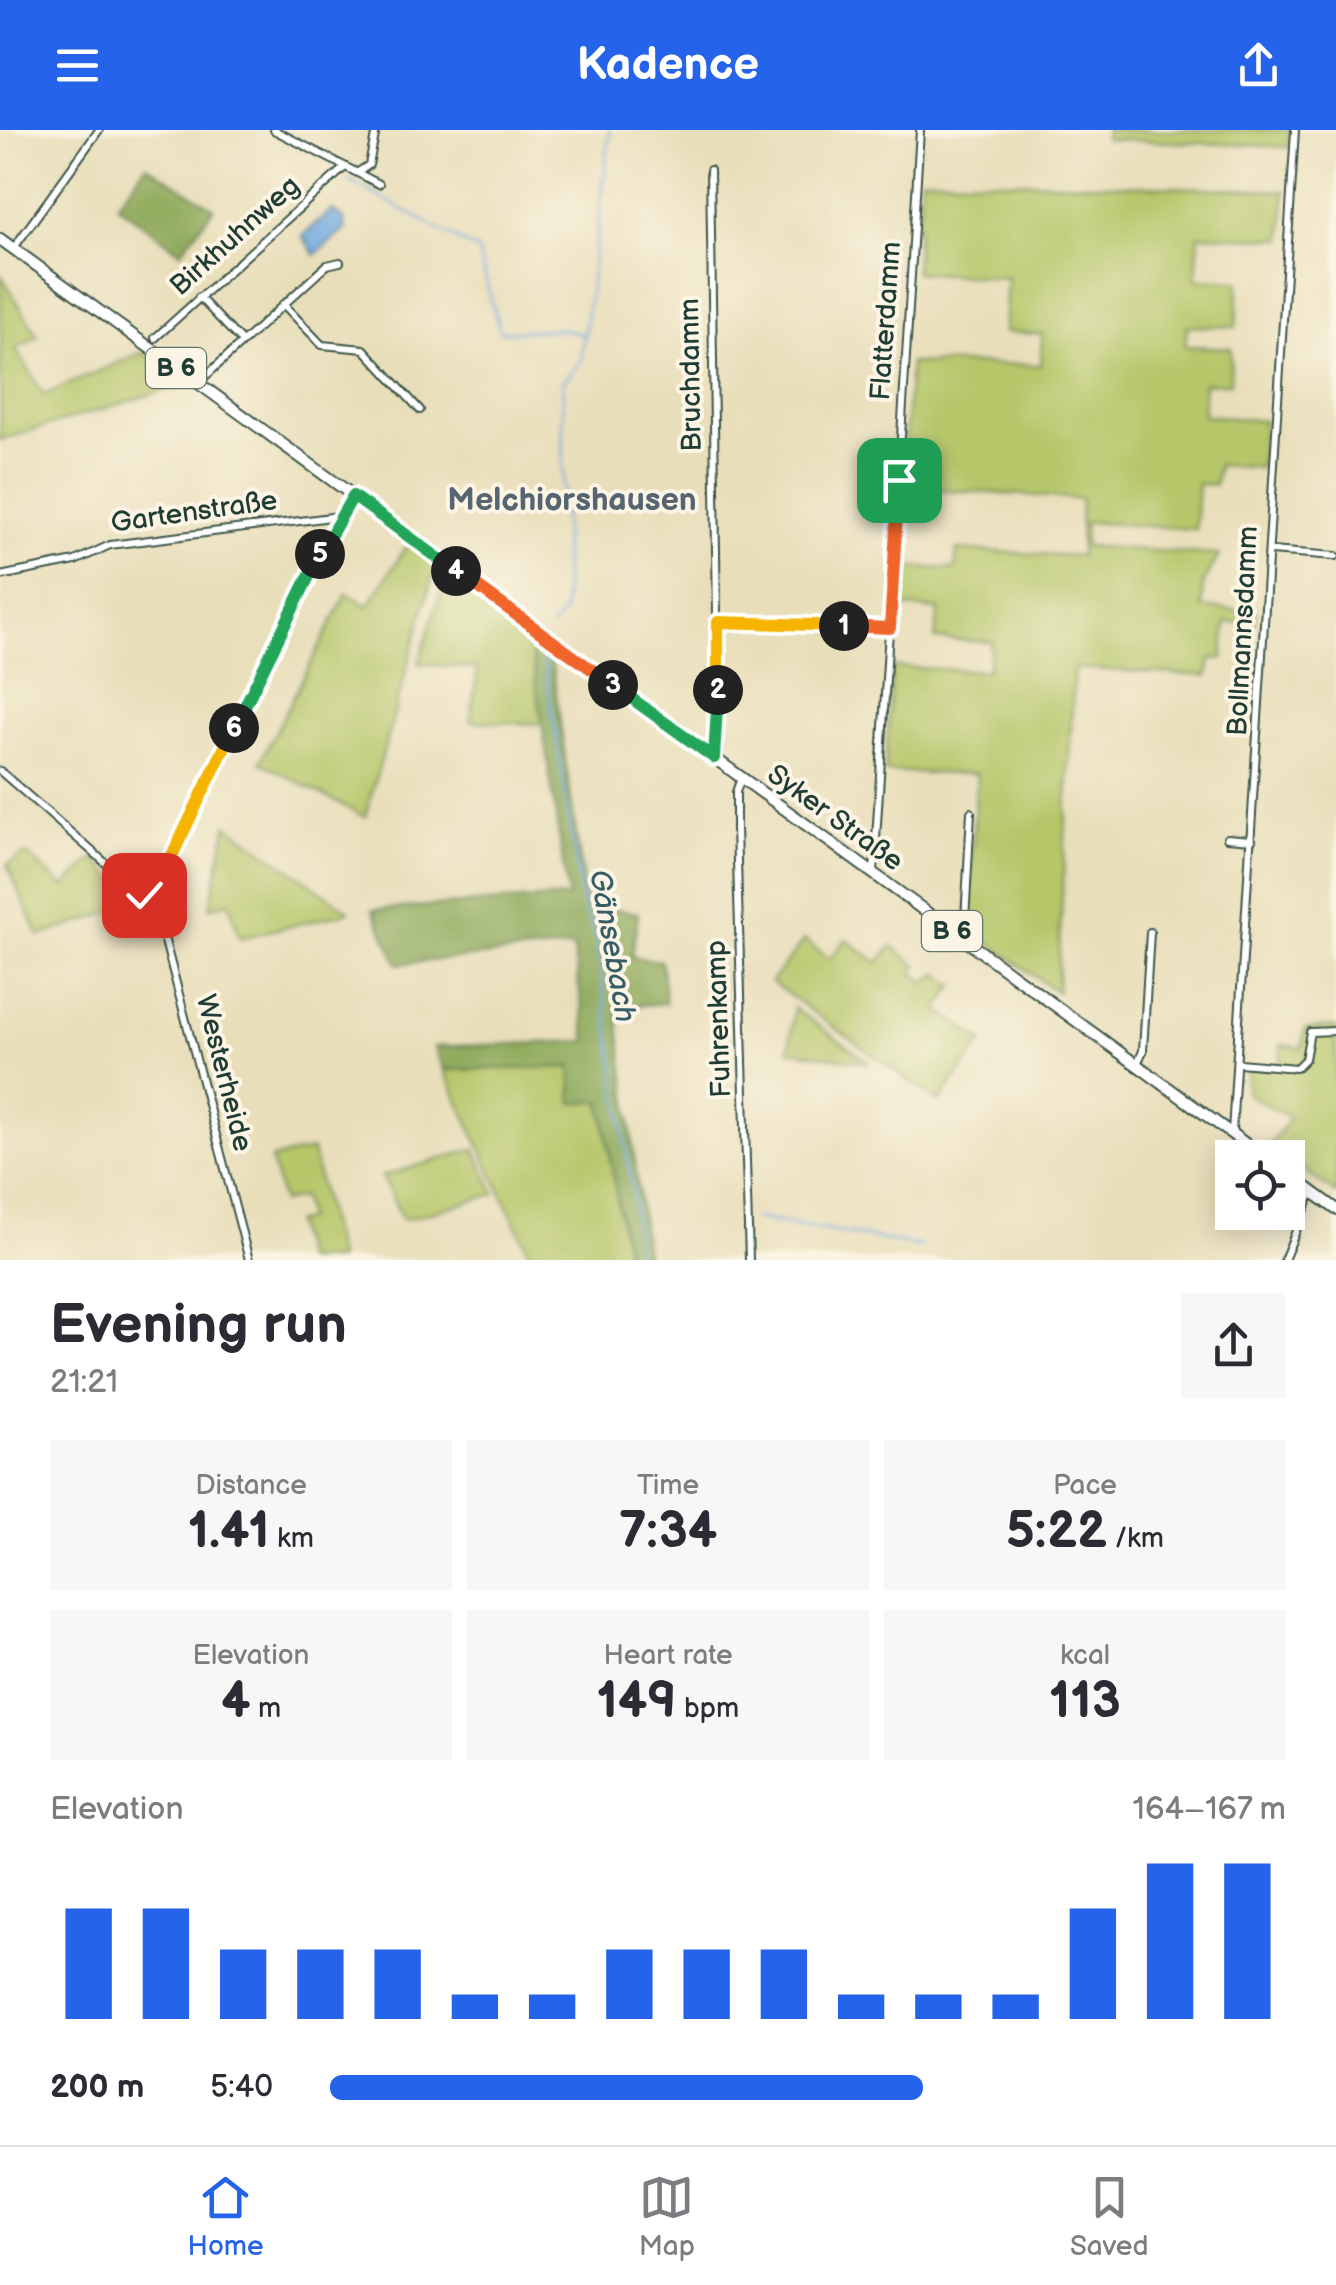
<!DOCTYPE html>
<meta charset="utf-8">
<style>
body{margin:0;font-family:"Balsamiq Sans",sans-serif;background:#f7f7f7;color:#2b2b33;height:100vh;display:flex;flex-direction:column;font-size:38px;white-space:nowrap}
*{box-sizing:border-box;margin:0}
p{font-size:32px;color:#7c7c81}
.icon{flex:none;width:55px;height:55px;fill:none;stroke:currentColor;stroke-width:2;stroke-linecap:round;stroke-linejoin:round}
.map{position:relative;height:1130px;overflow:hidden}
.side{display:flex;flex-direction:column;background:#fff;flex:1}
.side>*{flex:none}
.buttons{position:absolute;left:1215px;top:1010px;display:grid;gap:20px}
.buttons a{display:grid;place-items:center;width:90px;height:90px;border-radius:0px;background:#fff;box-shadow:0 5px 25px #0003;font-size:50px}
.pin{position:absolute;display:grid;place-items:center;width:85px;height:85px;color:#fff;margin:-42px;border-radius:20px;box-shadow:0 5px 15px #0006}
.km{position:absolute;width:50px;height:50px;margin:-25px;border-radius:50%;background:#222;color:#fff;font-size:28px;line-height:50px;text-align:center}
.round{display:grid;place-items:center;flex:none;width:105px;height:105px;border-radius:0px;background:#f7f7f7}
.overview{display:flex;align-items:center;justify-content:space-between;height:170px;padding:0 50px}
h1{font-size:55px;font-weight:700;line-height:75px}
.figures{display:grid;grid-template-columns:repeat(3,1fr);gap:15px;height:170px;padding:10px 50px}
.figures div{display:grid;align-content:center;border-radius:0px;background:#f7f7f7;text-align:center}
.figures b{font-size:50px;font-weight:700}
.figures small{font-size:28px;font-weight:400}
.figures p{font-size:28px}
.chart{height:280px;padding:20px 50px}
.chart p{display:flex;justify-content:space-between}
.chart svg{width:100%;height:180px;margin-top:10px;stroke:#2563eb;stroke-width:6}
ul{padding:0 50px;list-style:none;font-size:32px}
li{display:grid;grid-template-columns:160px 120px 1fr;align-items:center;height:75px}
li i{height:25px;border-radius:12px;background:#2563eb}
header{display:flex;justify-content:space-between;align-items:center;height:130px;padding:0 50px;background:#2563eb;color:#fff;font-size:45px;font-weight:700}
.dock{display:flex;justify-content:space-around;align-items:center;height:140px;border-top:2px solid #e1e1e2;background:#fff;font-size:28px;color:#7c7c81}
.dock a{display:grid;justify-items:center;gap:5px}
.dock .current{color:#2563eb}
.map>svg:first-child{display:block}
.green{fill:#b6c669;stroke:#6a824e;stroke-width:2.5}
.forest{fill:#90ab5d;stroke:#587448;stroke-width:2.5}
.water{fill:#70a7de;stroke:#487289;stroke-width:2.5}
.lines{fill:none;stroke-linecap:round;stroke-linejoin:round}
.stream{stroke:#70a7de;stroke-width:2.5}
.minor-casing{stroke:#3d5548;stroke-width:10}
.primary-casing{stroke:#3d5548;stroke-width:14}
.minor{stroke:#fff;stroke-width:6}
.primary{stroke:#fff;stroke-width:10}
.split-1-casing{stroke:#fff;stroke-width:20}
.split-2-casing{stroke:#fff;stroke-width:20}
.split-3-casing{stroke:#fff;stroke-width:20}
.split-4-casing{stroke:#fff;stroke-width:20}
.split-5-casing{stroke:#fff;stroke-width:20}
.split-6-casing{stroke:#fff;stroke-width:20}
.split-7-casing{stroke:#fff;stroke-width:20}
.split-1{stroke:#f0652b;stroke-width:12}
.split-2{stroke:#f5b400;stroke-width:12}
.split-3{stroke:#22a559;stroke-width:12}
.split-4{stroke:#f0652b;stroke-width:12}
.split-5{stroke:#22a559;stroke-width:12}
.split-6{stroke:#22a559;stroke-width:12}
.split-7{stroke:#f5b400;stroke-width:12}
.labels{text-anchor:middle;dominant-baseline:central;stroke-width:8;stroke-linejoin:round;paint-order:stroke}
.shield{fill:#fcf5e5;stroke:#617469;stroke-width:2.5}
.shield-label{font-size:25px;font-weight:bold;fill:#1f3d34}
.street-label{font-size:28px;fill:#1f3d34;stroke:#fcf5e5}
.water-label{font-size:30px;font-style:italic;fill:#375d67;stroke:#fcf5e5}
.quarter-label{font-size:32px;font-weight:bold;fill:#566572;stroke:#fcf5e5}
</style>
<header><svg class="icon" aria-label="menu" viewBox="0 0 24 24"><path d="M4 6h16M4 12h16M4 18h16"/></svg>Kadence<svg class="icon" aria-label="share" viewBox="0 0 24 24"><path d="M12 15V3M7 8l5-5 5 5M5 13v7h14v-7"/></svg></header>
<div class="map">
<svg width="1336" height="1130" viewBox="0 0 1336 1130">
<rect width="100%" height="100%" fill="#fcf5e5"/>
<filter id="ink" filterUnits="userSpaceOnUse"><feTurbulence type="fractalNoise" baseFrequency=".01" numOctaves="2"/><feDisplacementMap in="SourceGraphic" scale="20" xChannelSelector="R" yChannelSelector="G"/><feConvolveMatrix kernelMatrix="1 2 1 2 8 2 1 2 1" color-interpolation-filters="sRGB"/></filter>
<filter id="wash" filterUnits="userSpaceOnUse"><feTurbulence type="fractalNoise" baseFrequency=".0048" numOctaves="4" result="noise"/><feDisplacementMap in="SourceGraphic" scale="40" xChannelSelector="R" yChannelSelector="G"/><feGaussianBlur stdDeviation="2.25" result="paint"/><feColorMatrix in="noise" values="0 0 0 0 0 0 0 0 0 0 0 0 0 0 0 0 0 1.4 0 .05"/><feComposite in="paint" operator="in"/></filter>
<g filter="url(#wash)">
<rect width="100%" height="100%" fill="#e8deb9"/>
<g class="green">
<path d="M1106,0H1289L1288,17L1105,9Z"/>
<path d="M921,48L1285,61L1283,109L1199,105L1196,149L1239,151L1236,197L1187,196L1185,216L1231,218L1230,253H1204L1203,285L1264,291L1260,338L1218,335L1215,355L1198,354L1195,399L1085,392L1084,416L1219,425L1203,454L1202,477L1256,482L1255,494L1226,492L1223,528L1211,529L1208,546L1074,538L1057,862L967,797L977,644L885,642L892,537L987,541L992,512L935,509L939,480L894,476L897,437L955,439L957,420L1080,426L1081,369L902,357L910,233L1041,235L1042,204L1004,202L1007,148L915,142Z"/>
<path d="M1,145L38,206L16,219L44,265L143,222L182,255L0,310Z"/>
<path d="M408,414L436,435L365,687L260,632L347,463L368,476Z"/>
<path d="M446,445L529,505L543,594L470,591L478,539L419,533Z"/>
<path d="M227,695L348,780L349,782L240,808L229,772L210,777Z"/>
<path d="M26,724L64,757L94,728L139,773L39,806L7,735Z"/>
<path d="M846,809L878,833L892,816L918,836L913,843L927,853L937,843L954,855L938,880L983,911L939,972L771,852L804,810L830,829Z"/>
<path d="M794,878L870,933L789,920Z"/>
<path d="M1336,897V1064L1270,1015L1290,988L1246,963L1248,938L1280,935L1281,915L1302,918L1305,899Z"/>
<path d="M571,937L601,971L627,1130H533L444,940Z"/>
<path d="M475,1019L495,1064L403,1090L382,1046Z"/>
<path d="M312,1020L338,1130H304L294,1093L307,1089L302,1067L282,1072L271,1029Z"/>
</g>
<g class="forest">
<path d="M146,35L214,78L181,122L117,75Z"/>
<path d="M529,505L549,515L586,775L638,783L632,827L661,831L666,873L617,877L646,1130H627L601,971L573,973L571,937L444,940L434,917L587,911L573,817L398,834L373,780L568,767Z"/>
</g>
<path class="water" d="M332,80L344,89L346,99L315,125L302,106Z"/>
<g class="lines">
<g class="stream">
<path d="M349,50L478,121L500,202L561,199L584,205"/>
<path d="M552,497L564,482L563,252L581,231L610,0"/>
<path d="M541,511L582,771L596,810L634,1072L636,1130"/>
<path d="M753,1088L920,1116"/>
</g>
</g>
</g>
<g filter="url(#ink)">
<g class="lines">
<g class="minor-casing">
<g id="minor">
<path d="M274,0L379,54"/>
<path d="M710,40L718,549L715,627"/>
<path d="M358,42L369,35L376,0"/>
<path d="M13,119L99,0"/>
<path d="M199,167L242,212"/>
<path d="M283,174L322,215L364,219L420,280"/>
<path d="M155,208L345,37"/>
<path d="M198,253L327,135L340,132"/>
<path d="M1271,421L1336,426"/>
<path d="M0,446L75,431L110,415L339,386"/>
<path d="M718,492L890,498"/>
<path d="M0,641L156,777L249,1130"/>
<path d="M741,648L736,662V698L749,1130"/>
<path d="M1227,708L1252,710"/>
<path d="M874,742L920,0"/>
<path d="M150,771L339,386L353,366"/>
<path d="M964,809L971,682"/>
<path d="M1239,933L1296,938L1305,929L1310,902L1336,901"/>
<path d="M1137,934L1143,921L1150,802"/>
<path d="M1232,1002L1295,0"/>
<path d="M1284,1130L1312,1062"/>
</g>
</g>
<g class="primary-casing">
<g id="primary">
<path d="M0,109L1265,1028"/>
<path d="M1288,1044L1336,1079"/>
</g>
</g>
<use href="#minor" class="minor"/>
<use href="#primary" class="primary"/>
</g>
</g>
<g class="lines" filter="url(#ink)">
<g class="split-1-casing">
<path id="split-1" d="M844,496L890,498L899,350"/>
</g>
<g class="split-2-casing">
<path id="split-2" d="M718,560V492L844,496"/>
</g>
<g class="split-3-casing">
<path id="split-3" d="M613,555L714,628L718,560"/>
</g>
<g class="split-4-casing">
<path id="split-4" d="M456,441L613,555"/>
</g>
<g class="split-5-casing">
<path id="split-5" d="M320,424L353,366L456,441"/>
</g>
<g class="split-6-casing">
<path id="split-6" d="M234,598L320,424"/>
</g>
<g class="split-7-casing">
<path id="split-7" d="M144,765L150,771L234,598"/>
</g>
<use href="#split-1" class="split-1"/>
<use href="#split-2" class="split-2"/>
<use href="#split-3" class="split-3"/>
<use href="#split-4" class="split-4"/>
<use href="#split-5" class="split-5"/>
<use href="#split-6" class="split-6"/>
<use href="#split-7" class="split-7"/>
</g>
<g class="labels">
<g class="shield">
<rect x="146" y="218" width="60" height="40" rx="8"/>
<rect x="922" y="781" width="60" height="40" rx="8"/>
</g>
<g class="shield-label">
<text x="176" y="238">B 6</text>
<text x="952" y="801">B 6</text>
</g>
<g class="street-label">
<text transform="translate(235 106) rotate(-42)">Birkhuhnweg</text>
<text transform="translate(886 191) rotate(-86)">Flatterdamm</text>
<text transform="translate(691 245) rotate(-91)">Bruchdamm</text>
<text transform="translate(194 382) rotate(-8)">Gartenstraße</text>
<text transform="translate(1243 501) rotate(-87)">Bollmannsdamm</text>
<text transform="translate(835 688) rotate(36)">Syker Straße</text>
<text transform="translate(719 889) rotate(-92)">Fuhrenkamp</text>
<text transform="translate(224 943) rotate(76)">Westerheide</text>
</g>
<g class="water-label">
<text transform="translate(612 816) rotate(80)">Gänsebach</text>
</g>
<g class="quarter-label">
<text x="572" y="370">Melchiorshausen</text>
</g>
</g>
</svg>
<div class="buttons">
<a><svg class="icon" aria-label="locate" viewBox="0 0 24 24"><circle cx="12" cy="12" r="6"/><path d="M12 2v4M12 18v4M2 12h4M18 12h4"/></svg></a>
</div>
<div class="pin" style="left:899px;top:350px;background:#1e9e55"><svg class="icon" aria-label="arrive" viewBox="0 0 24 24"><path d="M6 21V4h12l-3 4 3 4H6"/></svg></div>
<div class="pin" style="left:144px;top:765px;background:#d93025"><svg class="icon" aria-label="check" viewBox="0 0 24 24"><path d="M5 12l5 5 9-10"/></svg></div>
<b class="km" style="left:844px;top:496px">1</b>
<b class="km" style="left:718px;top:560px">2</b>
<b class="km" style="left:613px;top:555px">3</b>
<b class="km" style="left:456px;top:441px">4</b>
<b class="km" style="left:320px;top:424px">5</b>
<b class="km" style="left:234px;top:598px">6</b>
</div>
<section class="side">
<div class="overview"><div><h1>Evening run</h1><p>21:21</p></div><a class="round"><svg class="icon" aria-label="share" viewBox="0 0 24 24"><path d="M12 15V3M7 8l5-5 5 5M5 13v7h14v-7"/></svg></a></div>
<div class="figures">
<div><p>Distance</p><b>1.41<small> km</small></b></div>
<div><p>Time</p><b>7:34</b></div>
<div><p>Pace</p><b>5:22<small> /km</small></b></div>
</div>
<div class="figures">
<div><p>Elevation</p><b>4<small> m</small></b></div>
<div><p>Heart rate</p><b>149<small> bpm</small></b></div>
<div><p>kcal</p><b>113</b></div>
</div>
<div class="chart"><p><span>Elevation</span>164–167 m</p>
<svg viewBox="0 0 160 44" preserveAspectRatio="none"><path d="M5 44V17M15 44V17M25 44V27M35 44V27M45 44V27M55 44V38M65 44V38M75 44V27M85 44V27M95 44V27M105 44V38M115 44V38M125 44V38M135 44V17M145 44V6M155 44V6"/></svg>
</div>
<ul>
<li><b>200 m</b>5:40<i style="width:62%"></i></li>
</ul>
</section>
<nav class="dock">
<a class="current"><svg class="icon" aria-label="home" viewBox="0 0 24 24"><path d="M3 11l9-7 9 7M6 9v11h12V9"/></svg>Home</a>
<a><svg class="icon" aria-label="map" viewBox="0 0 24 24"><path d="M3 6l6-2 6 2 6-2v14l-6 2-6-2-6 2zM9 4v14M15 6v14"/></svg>Map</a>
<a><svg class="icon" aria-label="saved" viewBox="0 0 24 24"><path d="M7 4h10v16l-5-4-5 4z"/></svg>Saved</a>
</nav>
